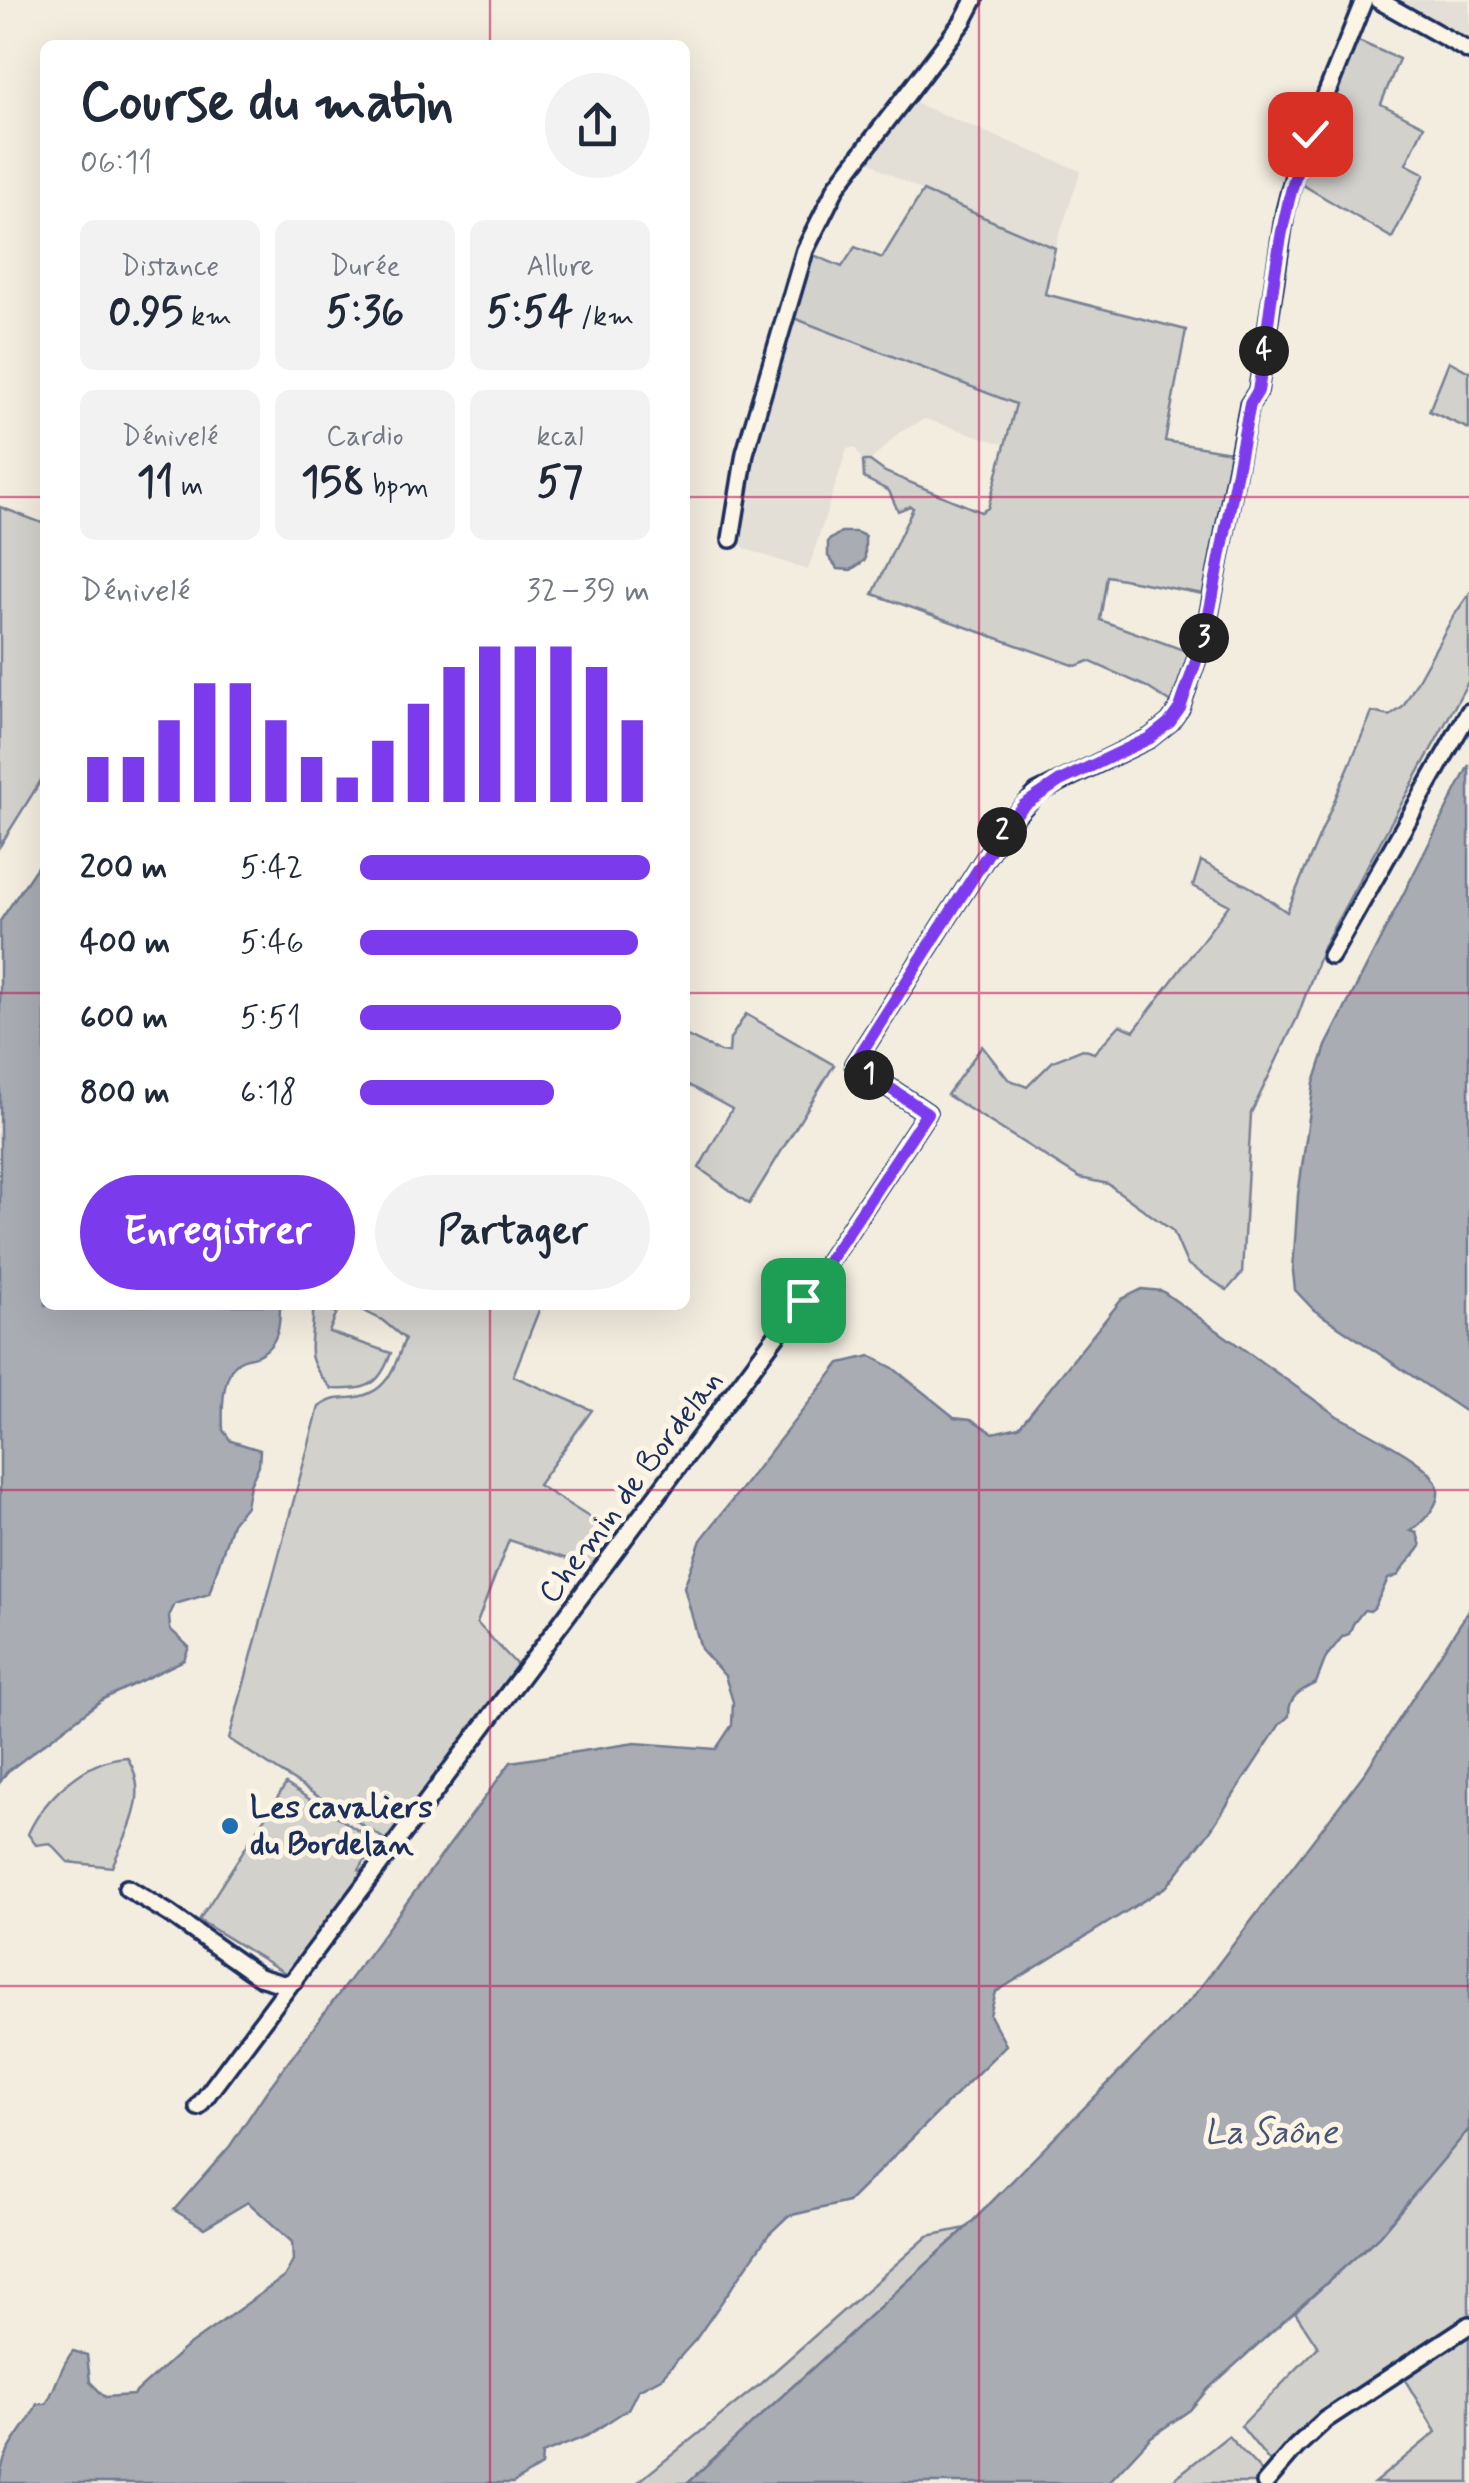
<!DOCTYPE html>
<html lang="fr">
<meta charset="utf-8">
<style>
body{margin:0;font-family:Mynerve,sans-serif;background:#f2f2f3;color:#1f2937;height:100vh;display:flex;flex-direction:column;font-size:38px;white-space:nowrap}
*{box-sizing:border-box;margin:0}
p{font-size:32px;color:#747a83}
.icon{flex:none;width:55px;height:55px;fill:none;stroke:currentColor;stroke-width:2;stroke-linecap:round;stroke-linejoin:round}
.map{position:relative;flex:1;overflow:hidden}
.drawer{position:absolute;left:40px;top:40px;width:650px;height:1270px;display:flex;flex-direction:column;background:#fff;border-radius:15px;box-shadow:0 10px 40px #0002}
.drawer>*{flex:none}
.pin{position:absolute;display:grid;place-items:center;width:85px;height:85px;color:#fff;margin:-42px;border-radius:20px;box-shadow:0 5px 15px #0006}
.km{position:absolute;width:50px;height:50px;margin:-25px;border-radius:50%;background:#222;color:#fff;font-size:28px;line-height:50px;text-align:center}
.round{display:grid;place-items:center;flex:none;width:105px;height:105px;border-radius:52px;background:#f2f2f3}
.summary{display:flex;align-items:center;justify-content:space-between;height:170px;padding:0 40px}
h1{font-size:55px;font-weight:700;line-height:75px}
.stats{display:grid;grid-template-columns:repeat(3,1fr);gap:15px;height:170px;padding:10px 40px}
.stats div{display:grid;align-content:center;border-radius:15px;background:#f2f2f3;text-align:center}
.stats b{font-size:42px;font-weight:700}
.stats small{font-size:28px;font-weight:400}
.stats p{font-size:28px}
.chart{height:280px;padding:20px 40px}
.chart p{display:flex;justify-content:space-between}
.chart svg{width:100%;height:180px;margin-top:10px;stroke:#7c3aed;stroke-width:6}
.button{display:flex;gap:20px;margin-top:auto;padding:20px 40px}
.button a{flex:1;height:115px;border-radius:60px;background:#7c3aed;color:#fff;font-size:40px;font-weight:700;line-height:115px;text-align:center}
.button a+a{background:#f2f2f3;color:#1f2937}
ul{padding:0 40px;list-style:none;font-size:32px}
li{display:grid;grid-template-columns:160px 120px 1fr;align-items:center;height:75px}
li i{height:25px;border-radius:12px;background:#7c3aed}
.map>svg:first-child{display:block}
.built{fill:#e3dfd6}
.green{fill:#d3d1cc;stroke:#778095;stroke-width:2.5}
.water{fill:#a9acb3;stroke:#707a91;stroke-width:2.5}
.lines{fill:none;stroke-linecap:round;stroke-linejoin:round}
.minor-casing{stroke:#1b2f5e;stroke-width:22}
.minor{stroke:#fcf5e5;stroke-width:15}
.route-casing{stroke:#fff;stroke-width:20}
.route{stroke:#7c3aed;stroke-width:12}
.grid{fill:none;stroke:#c2185b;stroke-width:2.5;stroke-opacity:0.55}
.poi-dot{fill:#1f6fb2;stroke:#fcf5e5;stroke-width:4}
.labels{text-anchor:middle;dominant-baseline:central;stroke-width:10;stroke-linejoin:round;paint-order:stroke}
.street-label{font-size:32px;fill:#1b2f5e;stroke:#fcf5e5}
.poi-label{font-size:32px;font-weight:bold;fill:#1b2f5e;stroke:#fcf5e5;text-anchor:start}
.water-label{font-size:35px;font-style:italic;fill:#465478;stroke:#fcf5e5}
</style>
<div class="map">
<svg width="1469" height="2483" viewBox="0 0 1469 2483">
<rect width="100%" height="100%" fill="#f3ede0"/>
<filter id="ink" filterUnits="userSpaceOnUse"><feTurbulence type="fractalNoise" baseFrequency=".01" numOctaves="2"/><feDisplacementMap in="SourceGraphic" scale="20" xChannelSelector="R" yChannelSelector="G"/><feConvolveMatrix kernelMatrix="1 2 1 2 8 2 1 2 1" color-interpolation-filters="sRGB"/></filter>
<g filter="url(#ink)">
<g class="built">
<path d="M1469,0V64L1359,1L1360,0Z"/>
<path d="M900,97L1081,171L1055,248L923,191L882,170L858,151Z"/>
<path d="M779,313L1017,400L1003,444L925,419L899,433L870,461H862L855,447L847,449L808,570L748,550L730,537Z"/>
</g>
<g class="green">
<path d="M1356,40L1399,59L1381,104L1424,126L1406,164L1425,174L1392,238L1298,182Z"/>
<path d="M923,191L1055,248L1045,294L1186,330L1165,441L1237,453L1203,594L1107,576L1100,620L1189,652L1172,703L1145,686L1089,661L1076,666L873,594L913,508L910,506L898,511L889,491L864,478L863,461H870L885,472L981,512L988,508L1016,404L791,317L811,254L842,267L855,247L882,258Z"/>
<path d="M1449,361L1469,372V429L1429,411Z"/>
<path d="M0,507L45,524V774L0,846Z"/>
<path d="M1469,594V680L1324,945L1297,1018L1251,1113L1242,1273L1227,1290L1187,1264L1173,1231L1108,1184L1080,1178L947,1095L982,1046L1008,1079L1027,1087L1053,1061L1083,1049L1094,1053L1120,1025L1134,1031L1229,905L1193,886L1201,861L1252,888L1287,912L1372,712L1390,716L1403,707L1453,617Z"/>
<path d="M746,1014L834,1065L749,1204L699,1168L732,1109L685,1083V1035L720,1052L729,1053L730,1039Z"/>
<path d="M313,1305H340L329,1332L391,1353C379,1387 367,1390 332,1389C298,1353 315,1346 313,1305Z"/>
<path d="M352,1305H541L513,1376L592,1410L538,1485L616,1534L592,1567L509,1540L477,1623L518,1666L389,1842L229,1739L319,1407C331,1399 334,1399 348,1398C387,1396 393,1370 405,1339L382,1320Z"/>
<path d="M127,1757C151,1795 128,1829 112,1867L68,1862L50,1843L36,1845L28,1834C44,1798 86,1759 127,1757Z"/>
<path d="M286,1784L376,1842L359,1870L370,1877L296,1972L287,1974L199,1920Z"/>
<path d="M1469,2129V2483H1374L1436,2432L1398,2368L1274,2467L1241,2426L1318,2347L1295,2312L1379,2236Z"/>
<path d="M966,2228L687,2483H637L760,2384L928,2236Z"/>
<path d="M1228,2436L1265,2475L1256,2483H1169Z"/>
</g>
<g class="water">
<path d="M841,532H856L865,536V560L851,570L838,569L828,556V541Z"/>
<path d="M1469,765V1414L1314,1310L1295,1290L1293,1271L1298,1195L1314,1083L1326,1046Z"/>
<path d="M45,855V1305H280C280,1324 279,1344 260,1354C253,1358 245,1357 238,1362C221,1375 222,1411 223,1430L231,1441L260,1450L259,1465L250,1485L246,1506L232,1523L209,1594L175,1604L169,1616L170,1629L189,1647L184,1660L103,1699L7,1772L0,1782V921Z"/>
<path d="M1142,1289L1162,1291L1337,1416C1359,1427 1378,1437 1399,1450C1439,1474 1457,1495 1411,1531L1417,1533L1421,1546C1414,1558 1404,1563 1399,1575L1388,1579L1374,1608L1370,1611L1364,1610L1353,1624L1349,1634L1343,1636L1326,1657L1316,1683C1301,1690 1288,1696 1289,1716L1280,1724L1210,1831L1167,1886L996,1992L990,2015L1006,2045L848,2202L788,2216L769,2234L696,2339L661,2378L638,2390L628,2409L587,2436L542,2454L541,2466L513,2483H0C0,2449 24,2434 37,2404H46C57,2386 60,2366 73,2351L87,2355L90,2382L105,2397L133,2395L185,2348L284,2277L293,2261L292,2242L248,2202L204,2228L174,2210L230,2146L266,2092L511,1762L635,1743L716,1749L732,1725L733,1702L725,1676L701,1649L684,1587L701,1540L840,1363L870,1356L893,1368L954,1417L971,1419L993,1433L1019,1427L1122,1299Z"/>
<path d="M1469,1610V2129L1379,2236L1208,2389L1190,2410L1151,2437L1108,2483H687L966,2228L1193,1997L1366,1771Z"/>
</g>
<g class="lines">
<g class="minor-casing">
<g id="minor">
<path d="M1378,0L1469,51"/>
<path d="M731,539L745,453L805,250L837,186L963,21L974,0"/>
<path d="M1331,956L1469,712"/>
<path d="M127,1888L170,1914L259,1977L283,1984L294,1981"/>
<path d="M198,2107L803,1300L927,1113L854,1064L1007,824L1037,793L1150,738L1170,722L1180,708L1205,635L1249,405L1258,391L1285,212L1295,172L1364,0"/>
<path d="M1265,2483L1296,2447L1325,2420L1469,2325"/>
</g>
</g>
<use href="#minor" class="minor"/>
</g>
</g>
<g class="lines" filter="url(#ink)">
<g class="route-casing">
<path id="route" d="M803,1300L927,1113L854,1064L1007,824L1024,805L1060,781L1150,738L1170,722L1180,708L1205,635L1250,404L1258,391C1273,305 1276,216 1310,134"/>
</g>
<use href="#route" class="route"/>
</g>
<path class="grid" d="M490,0V45M979,0V2483M0,497H45M685,497H1469M0,993H45M685,993H1469M490,1305V2483M0,1490H1469M0,1986H1469"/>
<circle class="poi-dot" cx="230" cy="1826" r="10"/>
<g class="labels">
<g class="street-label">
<text transform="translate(631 1487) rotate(-53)">Chemin de Bordelan</text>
</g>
<g class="poi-label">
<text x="250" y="1808">Les cavaliers<tspan x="250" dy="37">du Bordelan</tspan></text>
</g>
<g class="water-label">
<text x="1271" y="2133">La Saône</text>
</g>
</g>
</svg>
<div class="pin" style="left:803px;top:1300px;background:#1e9e55"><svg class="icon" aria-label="arrive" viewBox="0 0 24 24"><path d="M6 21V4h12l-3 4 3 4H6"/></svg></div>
<div class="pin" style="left:1310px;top:134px;background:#d93025"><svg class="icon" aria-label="check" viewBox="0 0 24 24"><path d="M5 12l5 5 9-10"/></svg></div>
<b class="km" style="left:869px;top:1075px">1</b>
<b class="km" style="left:1002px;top:832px">2</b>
<b class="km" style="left:1204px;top:638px">3</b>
<b class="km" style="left:1264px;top:351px">4</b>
<section class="drawer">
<div class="summary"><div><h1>Course du matin</h1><p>06:11</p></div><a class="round"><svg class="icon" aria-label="share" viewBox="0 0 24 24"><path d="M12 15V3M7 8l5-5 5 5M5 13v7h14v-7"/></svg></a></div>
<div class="stats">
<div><p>Distance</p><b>0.95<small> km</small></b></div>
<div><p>Durée</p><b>5:36</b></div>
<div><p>Allure</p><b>5:54<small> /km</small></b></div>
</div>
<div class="stats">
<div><p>Dénivelé</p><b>11<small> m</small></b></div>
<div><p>Cardio</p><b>158<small> bpm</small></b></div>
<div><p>kcal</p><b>57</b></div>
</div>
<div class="chart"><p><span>Dénivelé</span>32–39 m</p>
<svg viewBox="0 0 160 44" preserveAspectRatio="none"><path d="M5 44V33M15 44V33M25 44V24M35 44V15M45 44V15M55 44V24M65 44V33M75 44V38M85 44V29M95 44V20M105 44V11M115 44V6M125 44V6M135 44V6M145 44V11M155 44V24"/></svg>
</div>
<ul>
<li><b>200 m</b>5:42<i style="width:100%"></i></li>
<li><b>400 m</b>5:46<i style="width:96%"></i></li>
<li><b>600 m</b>5:51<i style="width:90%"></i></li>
<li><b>800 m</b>6:18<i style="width:67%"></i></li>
</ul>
<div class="button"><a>Enregistrer</a><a>Partager</a></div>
</section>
</div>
